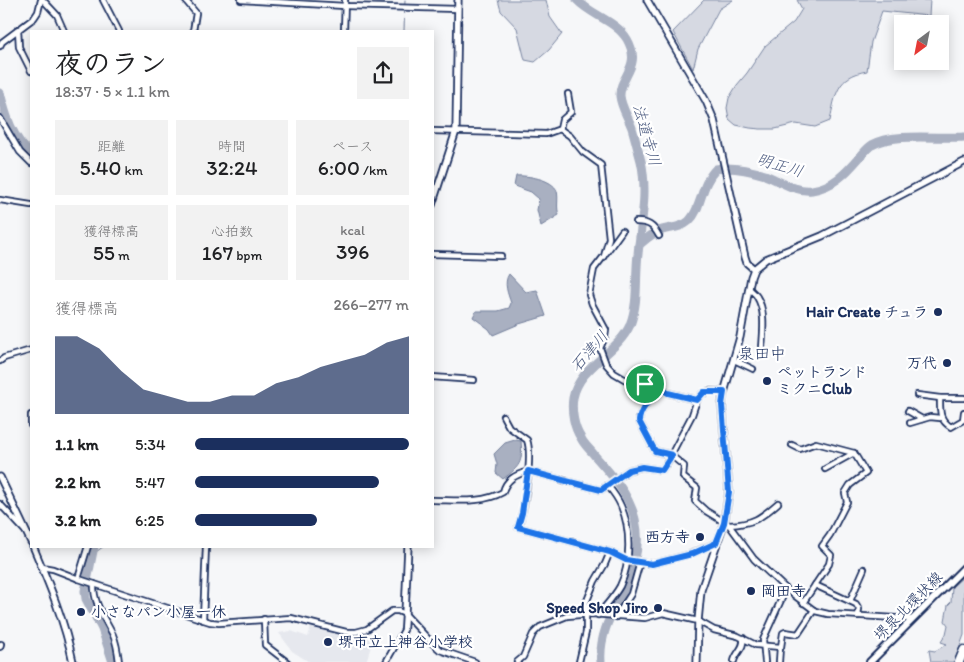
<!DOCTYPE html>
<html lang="ja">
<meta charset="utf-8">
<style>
body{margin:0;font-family:Itim,"Klee One",sans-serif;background:#f2f2f2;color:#202124;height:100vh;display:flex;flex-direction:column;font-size:19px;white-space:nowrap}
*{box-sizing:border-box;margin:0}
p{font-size:16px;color:#757577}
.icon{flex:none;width:28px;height:28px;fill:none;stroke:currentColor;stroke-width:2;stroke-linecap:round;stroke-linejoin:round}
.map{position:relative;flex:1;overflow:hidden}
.details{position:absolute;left:30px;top:30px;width:404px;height:518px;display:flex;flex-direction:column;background:#fff;border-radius:0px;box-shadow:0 2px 12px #0003}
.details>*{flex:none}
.needle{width:32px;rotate:212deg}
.controls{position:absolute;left:894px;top:15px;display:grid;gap:10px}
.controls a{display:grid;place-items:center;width:55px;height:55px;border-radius:0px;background:#fff;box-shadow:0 2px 12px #0003;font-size:25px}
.pin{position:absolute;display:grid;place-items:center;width:42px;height:42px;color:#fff;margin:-21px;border:2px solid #fff;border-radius:50%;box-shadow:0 1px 5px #0007}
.round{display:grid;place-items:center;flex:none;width:52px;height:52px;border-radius:0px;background:#f2f2f2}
.summary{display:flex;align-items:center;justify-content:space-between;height:85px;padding:0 25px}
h1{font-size:28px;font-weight:600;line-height:38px}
.stats{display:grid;grid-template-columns:repeat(3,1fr);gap:8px;height:85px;padding:5px 25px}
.stats div{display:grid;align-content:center;border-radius:0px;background:#f2f2f2;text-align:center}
.stats b{font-size:21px;font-weight:600}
.stats small{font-size:14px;font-weight:400}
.stats p{font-size:14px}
.chart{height:140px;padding:10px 25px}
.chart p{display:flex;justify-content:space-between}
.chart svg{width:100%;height:90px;margin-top:5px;fill:#1b2f5e;opacity:.7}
ul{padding:0 25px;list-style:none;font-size:16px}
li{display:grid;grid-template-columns:80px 60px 1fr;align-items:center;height:38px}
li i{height:12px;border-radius:6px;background:#1b2f5e}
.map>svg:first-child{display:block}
.built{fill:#e6e8ee}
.green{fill:#d6d9e2;stroke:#7884a0}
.water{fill:#a9b0c1;stroke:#707c99}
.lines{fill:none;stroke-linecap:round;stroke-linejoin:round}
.stream{stroke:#707c99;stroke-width:1}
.river{stroke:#a9b0c1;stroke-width:9}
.minor-casing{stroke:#1b2f5e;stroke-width:8}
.tertiary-casing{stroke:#1b2f5e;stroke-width:9}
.secondary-casing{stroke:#1b2f5e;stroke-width:10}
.primary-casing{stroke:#1b2f5e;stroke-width:11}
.minor{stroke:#fff;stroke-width:4.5}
.tertiary{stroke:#fff;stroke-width:5.5}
.secondary{stroke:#fff;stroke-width:6}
.primary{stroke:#fff;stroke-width:8}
.route-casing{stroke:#fff;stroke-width:10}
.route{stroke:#1a73e8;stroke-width:6}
.poi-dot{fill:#1b2f5e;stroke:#fff;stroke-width:2}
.labels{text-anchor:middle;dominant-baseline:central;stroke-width:4.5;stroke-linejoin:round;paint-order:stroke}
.poi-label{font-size:15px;font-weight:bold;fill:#1b2f5e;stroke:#fff;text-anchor:end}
.street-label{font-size:15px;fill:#1b2f5e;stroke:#fff}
.water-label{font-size:16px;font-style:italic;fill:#4d5c81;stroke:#fff}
.neighbourhood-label{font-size:16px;fill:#1b2f5e;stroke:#fff}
</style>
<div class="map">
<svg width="964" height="662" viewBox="0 0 964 662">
<rect width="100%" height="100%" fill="#f6f7f9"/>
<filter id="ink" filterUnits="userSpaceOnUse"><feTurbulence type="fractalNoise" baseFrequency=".02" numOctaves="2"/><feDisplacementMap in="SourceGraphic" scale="10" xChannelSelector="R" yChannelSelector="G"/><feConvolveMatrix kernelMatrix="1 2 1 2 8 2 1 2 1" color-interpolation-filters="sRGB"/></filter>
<g filter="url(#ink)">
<path class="built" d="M311,626L351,638L367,633L371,646L366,662H309L292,651L279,633L291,631L308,637Z"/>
<g class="green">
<path d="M498,0H546L550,17L562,34L549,50L535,62L525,60L517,28L501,11Z"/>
<path d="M704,0H733L719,9L698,49L693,69L673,32Z"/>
<path d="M797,0H930L929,16L882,11L871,42L867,71C837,76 835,95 830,121L815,127L796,124L775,129H760L750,128L736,125L729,119L727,108L729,98L737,85L747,73L765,46L794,22L802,9Z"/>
<path d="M964,576V635L954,662H931L929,650L935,651L947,644L941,642L946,634L948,625L945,621L948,605L951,602L952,587Z"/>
</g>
<g class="water">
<path d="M516,176C526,175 553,179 557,191C559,199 556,207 559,215L541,226L537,210L539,199L531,192L514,186Z"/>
<path d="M509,274L526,292L537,290L546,316L519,324L493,335L489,329L473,317L476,311H498L509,308L511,303C508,294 503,283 509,274Z"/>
<path d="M515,440L521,441C523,463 520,466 503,479L496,473L497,464L494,454L505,443Z"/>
</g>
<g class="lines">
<g class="stream">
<path d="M404,31L405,0"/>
<path d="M92,555L104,546"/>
</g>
<g class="river">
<path d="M577,0C591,15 616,21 627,39C643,67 619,76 620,96C621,107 628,117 632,128C635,138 638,150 641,161C648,192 641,223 638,254C635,278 639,302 630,325C617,354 579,366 573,398C571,411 574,428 581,438C584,445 591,450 595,456C612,475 629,494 635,519C649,579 597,609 601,662"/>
<path d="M0,93C6,116 12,138 31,154"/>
<path d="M639,245C645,240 651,234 659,231C669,227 680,229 689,221C702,209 700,185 716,169C732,166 749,170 765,175C780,181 795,192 812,190C833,187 846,173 859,158C863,154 867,148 872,145C895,132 938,139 964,137"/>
<path d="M94,546L85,591L86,599L102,629L113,662"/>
</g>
<g class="minor-casing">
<g id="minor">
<path d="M43,0L57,15L64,31"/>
<path d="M103,0L119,31"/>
<path d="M185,0L196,13L193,31"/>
<path d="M241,0L345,6L458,9"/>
<path d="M18,29L19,47L31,71"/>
<path d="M344,31L345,0"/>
<path d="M0,46L2,42L34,18L38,12L41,0"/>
<path d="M0,118L20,152L31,163"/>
<path d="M560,129L570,136L583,152L601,165L609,238L604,256L594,269L589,295L592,304L606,330L605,337L600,348L606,364L614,373L626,380L651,384L659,387L668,393L697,400"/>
<path d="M432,131L546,134L560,129L562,120L571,112L568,94"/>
<path d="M0,200L31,205"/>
<path d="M636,222C648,222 653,225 659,236"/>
<path d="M606,253L622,231"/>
<path d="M432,254L501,256"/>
<path d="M749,288C751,291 756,294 757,297C766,311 763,332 762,348"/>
<path d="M734,360L753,369"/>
<path d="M0,361L4,358L31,350"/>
<path d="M432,377L474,380"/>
<path d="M724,392L709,391L702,394L697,400L692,415L672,453L673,457L684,466L683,477L697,488L695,501L706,511L729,525L754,559L786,589L815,611L828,614L912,619"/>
<path d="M917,395L940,398H964"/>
<path d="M940,398C940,411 939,420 951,427L963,420L964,412"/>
<path d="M908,411L922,419"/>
<path d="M31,415V425"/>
<path d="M503,416L509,427L527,440C533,456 524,511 518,527L610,552L626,560L652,564L691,554L716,543"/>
<path d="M910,423L930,417L940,418"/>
<path d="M792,445L800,449L816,443L854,453"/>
<path d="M432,500C455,500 482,504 503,492C506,479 516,475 528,471L601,490L629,470L642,467L662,470L672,455L655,451L639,421C640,403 657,404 645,384"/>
<path d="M0,504L25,531"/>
<path d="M729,525C753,524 761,518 778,503"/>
<path d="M42,567L53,569L79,579L210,622L219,623L291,618L346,632H356L367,629L392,611H398L405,614L431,642L440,650L475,662"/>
<path d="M78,579L88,546"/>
<path d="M94,584C93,603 105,619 113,635C117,644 118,653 119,662"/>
<path d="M815,585L856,604L859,609L858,616"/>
<path d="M850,601L864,569"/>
<path d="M803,603L829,564L831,555L822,546L830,535L847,502L845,493L850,485L866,473L854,453L825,469"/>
<path d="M598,615C605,606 614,597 620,586C631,563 631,529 621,506C618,499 613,492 608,486"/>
<path d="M616,617L631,594L640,562"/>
<path d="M264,619L265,645L287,662"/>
<path d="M203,620L206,546"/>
<path d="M0,647L1,644"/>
<path d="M734,661C736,652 745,648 743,638"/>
<path d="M386,662L404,630L405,614"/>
<path d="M517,662L523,657L533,634L540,627L567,616L592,614L645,618L663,613L698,621L714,630L738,636L756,645L781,647L783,633L785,632L798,634L814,610"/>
<path d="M579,662L586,632V603L595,581L605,564L610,552"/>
<path d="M765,662L763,640L786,589"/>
<path d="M779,662L780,647"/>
</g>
</g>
<g class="tertiary-casing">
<g id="tertiary">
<path d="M647,0L706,101L714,120L745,257L747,263L754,269"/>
<path d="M432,205L456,131L458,0"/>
<path d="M0,477L31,542"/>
<path d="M33,546C49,584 65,622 73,662"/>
<path d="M405,614L408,546"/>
<path d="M697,662L698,621L701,590L724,523L729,492L722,405L723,396L740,337L751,277L754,269L766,259L822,236L964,162"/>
</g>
</g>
<g class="secondary-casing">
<path id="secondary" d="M870,662L964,568"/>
</g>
<g class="primary-casing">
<path id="primary" d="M959,662L964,650"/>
</g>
<use href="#minor" class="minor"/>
<use href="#tertiary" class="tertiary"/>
<use href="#secondary" class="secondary"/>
<use href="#primary" class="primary"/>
</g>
</g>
<g class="lines" filter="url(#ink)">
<g class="route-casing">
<path id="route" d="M645,384L659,387L668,393L697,400L704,392H724L722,405L729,492L724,523L716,543L692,554L652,564L626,560L610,552L518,527L522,513L528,471L601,490L629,470L642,467L662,470L672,455L655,451L639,421C640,403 657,404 645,384Z"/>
</g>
<use href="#route" class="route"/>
</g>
<g class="poi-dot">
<circle cx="938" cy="312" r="5"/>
<circle cx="947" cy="363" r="5"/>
<circle cx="767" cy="381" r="5"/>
<circle cx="700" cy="537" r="5"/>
<circle cx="751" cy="591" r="5"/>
<circle cx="658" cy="608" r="5"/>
<circle cx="81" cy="612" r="5"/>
<circle cx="328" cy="642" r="5"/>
</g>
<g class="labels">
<g class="poi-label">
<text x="928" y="312">Hair Create チュラ</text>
<text x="937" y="363">万代</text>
<text x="777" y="372" text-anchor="start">ペットランド<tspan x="777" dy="17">ミクニClub</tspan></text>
<text x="690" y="537">西方寺</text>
<text x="761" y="591" text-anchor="start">岡田寺</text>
<text x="648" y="608">Speed Shop Jiro</text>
<text x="91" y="612" text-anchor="start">小さなパン小屋一休</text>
<text x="338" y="642" text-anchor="start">堺市立上神谷小学校</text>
</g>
<g class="street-label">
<text transform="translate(908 606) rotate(-45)">堺泉北環状線</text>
</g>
<g class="water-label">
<text transform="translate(647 135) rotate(74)">法道寺川</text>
<text transform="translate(780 165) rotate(17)">明正川</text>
<text transform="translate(589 351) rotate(-49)">石津川</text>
</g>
<g class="neighbourhood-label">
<text x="762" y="353">泉田中</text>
</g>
</g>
</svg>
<div class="controls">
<a><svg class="needle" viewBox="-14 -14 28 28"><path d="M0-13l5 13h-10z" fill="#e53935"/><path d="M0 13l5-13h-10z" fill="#757577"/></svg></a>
</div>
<div class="pin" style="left:645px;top:384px;background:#1e9e55"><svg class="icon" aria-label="arrive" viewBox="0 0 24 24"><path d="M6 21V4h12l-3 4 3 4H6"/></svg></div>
<section class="details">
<div class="summary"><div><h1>夜のラン</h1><p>18:37 · 5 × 1.1 km</p></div><a class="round"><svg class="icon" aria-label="share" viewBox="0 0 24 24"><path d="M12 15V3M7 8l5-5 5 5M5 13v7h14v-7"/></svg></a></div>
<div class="stats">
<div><p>距離</p><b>5.40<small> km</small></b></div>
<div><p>時間</p><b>32:24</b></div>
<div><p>ペース</p><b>6:00<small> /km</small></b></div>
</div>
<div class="stats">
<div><p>獲得標高</p><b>55<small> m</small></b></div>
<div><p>心拍数</p><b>167<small> bpm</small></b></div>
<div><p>kcal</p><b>396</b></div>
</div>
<div class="chart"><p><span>獲得標高</span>266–277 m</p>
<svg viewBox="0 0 160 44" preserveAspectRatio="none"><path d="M0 44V6L10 6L20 12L30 23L40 32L50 35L60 38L70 38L80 35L90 35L100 29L110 26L120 21L130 18L140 15L150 9L160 6V44z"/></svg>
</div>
<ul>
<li><b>1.1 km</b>5:34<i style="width:100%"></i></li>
<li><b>2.2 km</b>5:47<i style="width:86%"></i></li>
<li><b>3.2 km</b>6:25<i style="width:57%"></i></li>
</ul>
</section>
</div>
